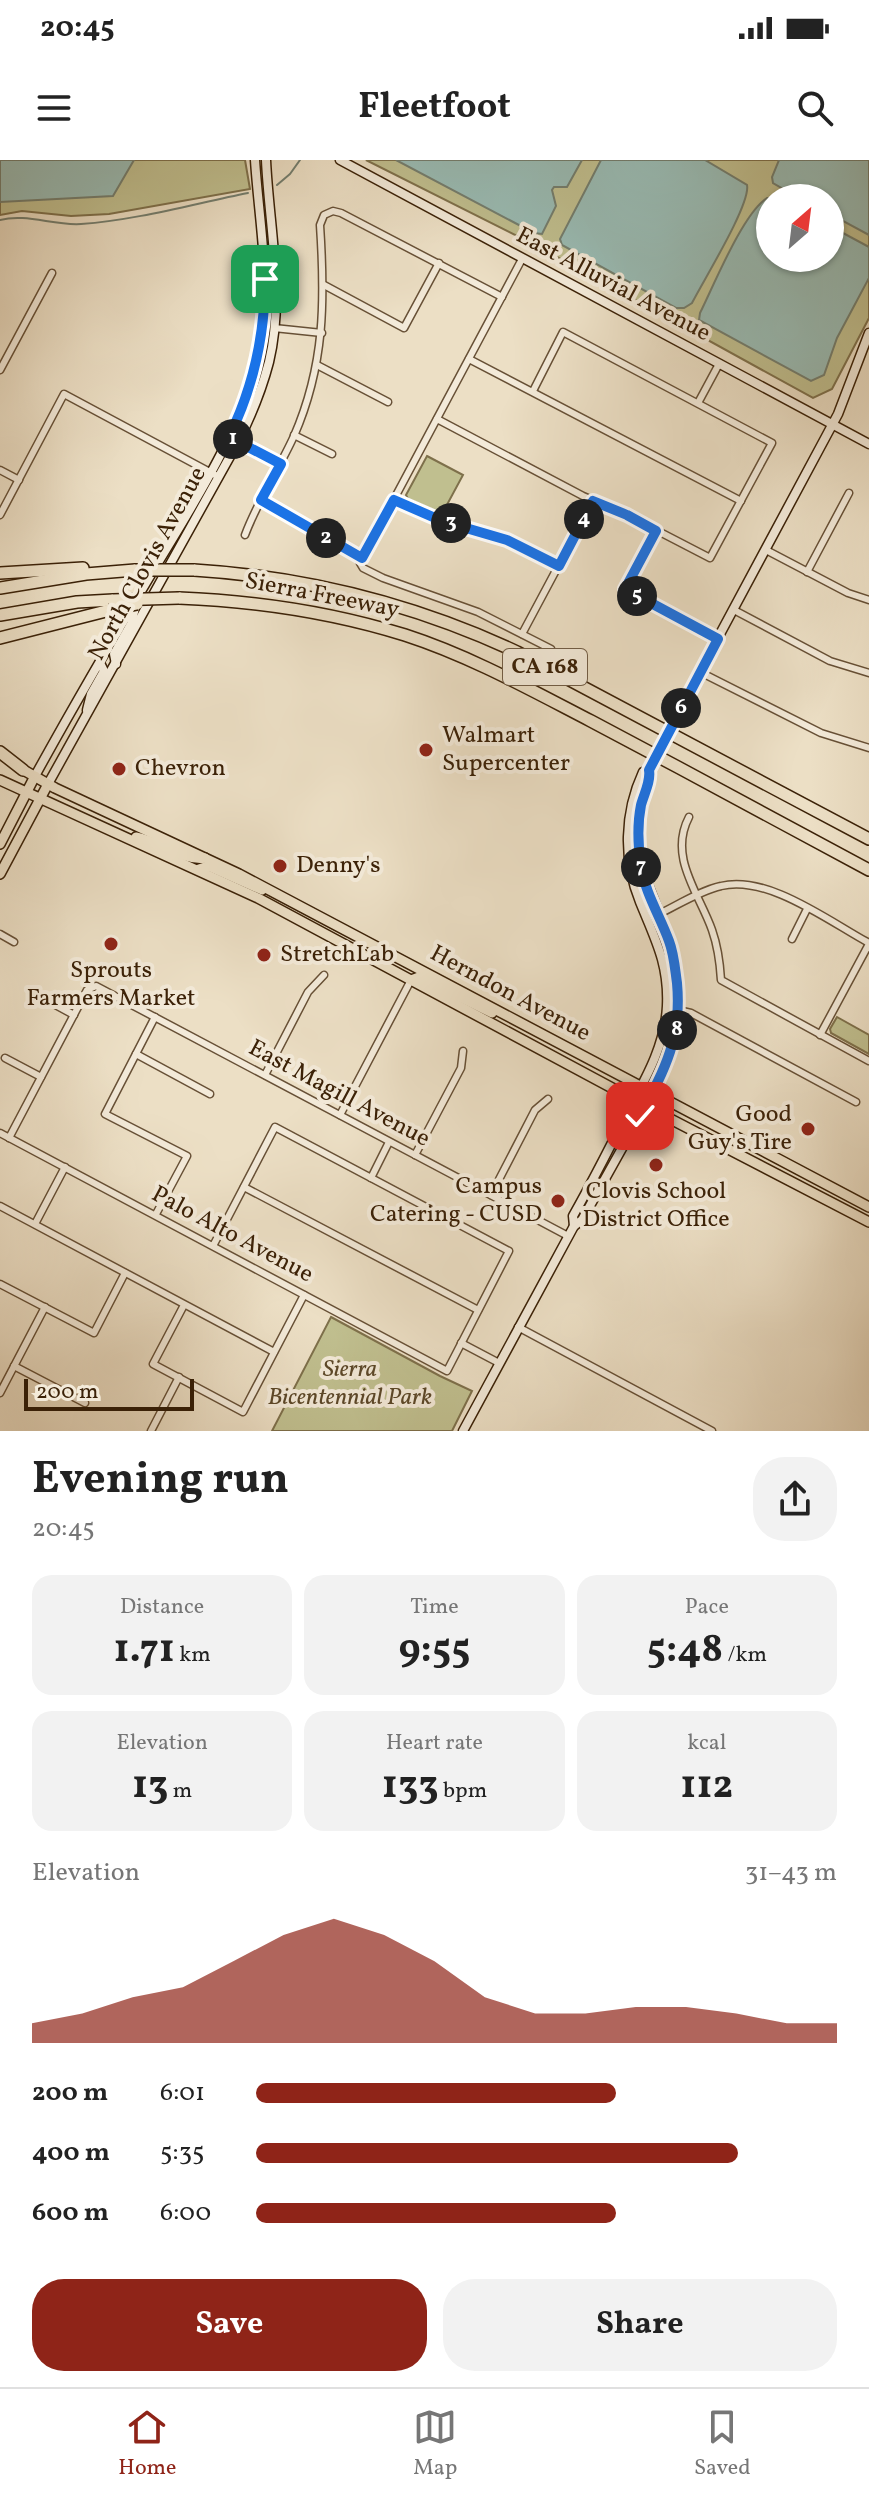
<!DOCTYPE html>
<meta charset="utf-8">
<style>
body{margin:0;font-family:Vollkorn,serif;background:#f2f2f2;color:#222;height:100vh;display:flex;flex-direction:column;font-size:30px;white-space:nowrap}
*{box-sizing:border-box;margin:0}
p{font-size:26px;color:#767676}
.icon{flex:none;width:44px;height:44px;fill:none;stroke:currentColor;stroke-width:2;stroke-linecap:round;stroke-linejoin:round}
.map{position:relative;height:1271px;overflow:hidden}
.side{display:flex;flex-direction:column;background:#fff;flex:1}
.side>*{flex:none}
.needle{width:52px;rotate:28deg}
.buttons{position:absolute;left:756px;top:24px;display:grid;gap:16px}
.buttons a{display:grid;place-items:center;width:88px;height:88px;border-radius:50%;background:#fff;box-shadow:0 2px 6px #0004;font-size:40px}
.scale{position:absolute;left:24px;bottom:20px;width:170px;box-sizing:border-box;padding-left:8px;border:4px solid #3b2107;border-top:0;font-size:22px;line-height:28px;white-space:nowrap;color:#3b2107;-webkit-text-stroke:6px #f3ead9;paint-order:stroke}
.pin{position:absolute;display:grid;place-items:center;width:68px;height:68px;color:#fff;margin:-34px;border-radius:16px;box-shadow:0 4px 12px #0006}
.km{position:absolute;width:40px;height:40px;margin:-20px;border-radius:50%;background:#222;color:#fff;font-size:22px;line-height:40px;text-align:center}
.round{display:grid;place-items:center;flex:none;width:84px;height:84px;border-radius:32px;background:#f2f2f2}
.headline{display:flex;align-items:center;justify-content:space-between;height:136px;padding:0 32px}
h1{font-size:44px;font-weight:700;line-height:60px}
.stats{display:grid;grid-template-columns:repeat(3,1fr);gap:12px;height:136px;padding:8px 32px}
.stats div{display:grid;align-content:center;border-radius:20px;background:#f2f2f2;text-align:center}
.stats b{font-size:40px;font-weight:700}
.stats small{font-size:22px;font-weight:400}
.stats p{font-size:22px}
.chart{height:224px;padding:16px 32px}
.chart p{display:flex;justify-content:space-between}
.chart svg{width:100%;height:144px;margin-top:8px;fill:#8f2418;opacity:.7}
.button{display:flex;gap:16px;margin-top:auto;padding:16px 32px}
.button a{flex:1;height:92px;border-radius:32px;background:#8f2418;color:#fff;font-size:32px;font-weight:700;line-height:92px;text-align:center}
.button a+a{background:#f2f2f2;color:#222}
ul{padding:0 32px;list-style:none;font-size:26px}
li{display:grid;grid-template-columns:128px 96px 1fr;align-items:center;height:60px}
li i{height:20px;border-radius:10px;background:#8f2418}
.status{display:flex;justify-content:space-between;align-items:center;height:56px;padding:0 40px;background:#fff;direction:ltr}
.status svg{height:22px;fill:currentColor}
header{display:flex;justify-content:space-between;align-items:center;height:104px;padding:0 32px;background:#fff;font-size:36px;font-weight:700}
.tab-bar{display:flex;justify-content:space-around;align-items:center;height:112px;border-top:2px solid #e0e0e0;background:#fff;font-size:22px;color:#767676}
.tab-bar a{display:grid;justify-items:center;gap:4px}
.tab-bar .active{color:#8f2418}
.map>svg:first-child{display:block}
.green{fill:#c0bf8f;stroke:#7e704b;stroke-width:2;fill-rule:evenodd}
.water{fill:#99bcb5;stroke:#737e6f;stroke-width:2}
.lines{fill:none;stroke-linecap:round;stroke-linejoin:round}
.stream{stroke:#737e6f;stroke-width:2}
.street-casing{stroke:#675036;stroke-width:9}
.secondary-casing{stroke:#3b2107;stroke-width:11}
.primary-casing{stroke:#3b2107;stroke-width:12}
.highway-casing{stroke:#3b2107;stroke-width:14}
.street{stroke:#f3ead9;stroke-width:6}
.secondary{stroke:#f3ead9;stroke-width:8}
.primary{stroke:#ecdfc5;stroke-width:9}
.highway{stroke:#ecdfc5;stroke-width:11}
.secondary-bridge-casing{stroke:#3b2107;stroke-width:11;stroke-linecap:butt}
.highway-bridge-casing{stroke:#3b2107;stroke-width:14;stroke-linecap:butt}
.secondary-bridge{stroke:#f3ead9;stroke-width:8}
.highway-bridge{stroke:#ecdfc5;stroke-width:11}
.route-casing{stroke:#fff;stroke-width:16}
.route{stroke:#1a73e8;stroke-width:10}
.poi-dot{fill:#8f2418;stroke:#f3ead9;stroke-width:3}
.labels{text-anchor:middle;dominant-baseline:central;stroke-width:8;stroke-linejoin:round;paint-order:stroke}
.shield{fill:#f3ead9;stroke:#725d46;stroke-width:2}
.shield-label{font-size:22px;font-weight:bold;fill:#3b2107}
.street-label{font-size:24px;fill:#3b2107;stroke:#f3ead9}
.poi-label{font-size:24px;fill:#3b2107;stroke:#f3ead9;text-anchor:start}
.park-label{font-size:24px;font-style:italic;fill:#5c4829;stroke:#f3ead9}
</style>
<div class="status"><b>20:45</b><svg viewBox="0 0 49 12"><path d="M0 12V9h3v3zM5 12V6h3v6zM10 12V3h3v9zM15 12V0h3v12zM26 1h20v11H26zM47 4h2v5h-2z"/></svg></div>
<header><svg class="icon" aria-label="menu" viewBox="0 0 24 24"><path d="M4 6h16M4 12h16M4 18h16"/></svg>Fleetfoot<svg class="icon" aria-label="search" viewBox="0 0 24 24"><circle cx="10" cy="10" r="6"/><path d="M15 15l6 6"/></svg></header>
<div class="map">
<svg width="869" height="1271" viewBox="0 0 869 1271">
<rect width="100%" height="100%" fill="#ecdfc5"/>
<filter id="stains"><feTurbulence type="fractalNoise" baseFrequency=".0025" numOctaves="4"/><feColorMatrix values="0 0 0 0 .2 0 0 0 0 .09 0 0 0 0 .02 0 0 0 .5 -.17"/></filter>
<radialGradient id="worn" r=".72"><stop offset=".6" stop-color="#630" stop-opacity="0"/><stop offset="1" stop-color="#630" stop-opacity=".3"/></radialGradient>
<g class="green">
<path d="M0,0H245L250,29L109,54L71,56L22,51L0,55Z"/>
<path d="M366,0H869V158L832,229L813,238L539,87ZM770,38H830V98H770Z"/>
<path d="M427,296L463,315L442,354L408,339L406,335Z"/>
<path d="M837,857L869,875V894L831,873L830,869Z"/>
<path d="M331,1157L440,1216L472,1231L452,1271H272Z"/>
</g>
<g class="water">
<path d="M0,0H134L113,36L0,42Z"/>
<path d="M396,0H582L567,27H554L552,30L556,46L542,74L534,73Z"/>
<path d="M601,0H705L747,25C751,44 703,121 692,143L684,148H676L562,85L560,79Z"/>
<path d="M779,0H869V75L830,54V38H799L773,23L772,17Z"/>
<path d="M767,38H770V98H830V66L869,87V118L837,178L824,215L811,221L699,160L700,153C714,125 743,53 767,38Z"/>
</g>
<g class="lines">
<g class="stream">
<path d="M277,25L290,14L300,0"/>
<path d="M0,60C26,53 54,66 81,64C137,60 193,44 248,33"/>
</g>
<g class="street-casing">
<g id="street">
<path d="M522,99L360,403L363,408L383,418L478,452L551,489"/>
<path d="M324,125L404,168L439,103"/>
<path d="M274,168L322,173"/>
<path d="M469,199L741,341"/>
<path d="M317,205L388,242"/>
<path d="M0,210L52,113"/>
<path d="M698,243L719,204"/>
<path d="M437,259L583,336L627,355L710,398L772,283L563,172L533,231"/>
<path d="M294,275L332,294"/>
<path d="M229,277L281,304"/>
<path d="M0,310L19,320"/>
<path d="M261,340L362,398"/>
<path d="M394,340L442,361L507,380L559,406"/>
<path d="M0,355L64,234L219,317"/>
<path d="M656,371L625,429L718,479"/>
<path d="M245,375C258,340 279,309 294,276C325,205 325,140 320,65L324,55L333,51L341,53L502,137"/>
<path d="M766,390L848,433L869,440"/>
<path d="M807,412L849,333"/>
<path d="M734,450L830,501L869,513"/>
<path d="M522,474L593,341"/>
<path d="M700,512L821,573L869,588"/>
<path d="M689,657C668,697 699,733 712,770C718,787 720,803 721,820L869,901"/>
<path d="M659,754C678,745 699,731 721,726C767,714 830,762 869,783"/>
<path d="M0,774L14,782"/>
<path d="M792,779L807,749"/>
<path d="M39,836L74,855"/>
<path d="M678,850L691,853L856,942"/>
<path d="M155,857L105,954L187,996L156,1054"/>
<path d="M820,875L869,784"/>
<path d="M136,894L210,934"/>
<path d="M5,898L41,917"/>
<path d="M265,915L308,832L324,815"/>
<path d="M340,955L411,820"/>
<path d="M0,973L447,1211L509,1091L275,967L213,1086"/>
<path d="M9,978L87,830L96,826L568,1076"/>
<path d="M415,995L461,908L463,891"/>
<path d="M371,1018L389,982"/>
<path d="M244,1027L478,1150"/>
<path d="M491,1035L535,950L548,939"/>
<path d="M0,1046L274,1192"/>
<path d="M35,1064L65,1007"/>
<path d="M0,1124L94,1173L125,1113"/>
<path d="M184,1145L153,1204L243,1252L304,1135"/>
<path d="M518,1167L712,1271"/>
<path d="M461,1183L499,1203"/>
<path d="M14,1206L85,1243"/>
<path d="M0,1233L45,1147"/>
<path d="M151,1271L179,1217"/>
</g>
</g>
<g class="secondary-casing">
<g id="secondary">
<path d="M340,0L869,284"/>
<path d="M116,504L114,494L131,464L135,448"/>
<path d="M87,550L91,534L104,511L100,503"/>
<path d="M675,558L838,254L869,173"/>
<path d="M35,616C74,545 115,475 156,406C196,340 249,258 261,182C271,121 259,61 255,0"/>
<path d="M48,624L238,282C251,256 262,229 269,202C285,136 269,66 266,0"/>
<path d="M574,1066L573,1056C591,1024 608,991 624,959C643,923 665,888 667,846C669,804 655,779 640,742C623,700 624,653 643,612L649,610"/>
<path d="M463,1271L574,1066L582,1060L659,922L670,897L677,870L678,832L671,783L641,707L639,659L650,615L649,610"/>
</g>
</g>
<g class="primary-casing">
<g id="primary">
<path d="M20,608L55,628L239,714L869,1047"/>
<path d="M0,620L258,738L655,951L869,1062"/>
<path d="M136,677C157,681 186,702 205,698"/>
<path d="M0,684L35,616"/>
<path d="M199,709L208,706L262,730"/>
<path d="M0,714L48,624"/>
<path d="M411,820L419,817L492,853"/>
</g>
</g>
<g class="highway-casing">
<g id="highway">
<path d="M194,410C308,417 414,444 517,492L869,679"/>
<path d="M0,413L83,408"/>
<path d="M0,428L86,414L135,410"/>
<path d="M179,438C256,441 331,452 405,475C470,496 531,530 591,561C684,610 776,660 869,710"/>
<path d="M0,455L77,442L113,440"/>
<path d="M0,478L110,450"/>
<path d="M0,592L23,610"/>
</g>
</g>
<use href="#street" class="street"/>
<use href="#secondary" class="secondary"/>
<use href="#primary" class="primary"/>
<use href="#highway" class="highway"/>
<g class="secondary-bridge-casing">
<path id="secondary-bridge" d="M649,610L675,558"/>
</g>
<g class="highway-bridge-casing">
<g id="highway-bridge">
<path d="M135,410H194"/>
<path d="M113,440L179,438"/>
<path d="M110,450L137,444"/>
</g>
</g>
<use href="#secondary-bridge" class="secondary-bridge"/>
<use href="#highway-bridge" class="highway-bridge"/>
</g>
<g class="lines">
<g class="route-casing">
<path id="route" d="M265,119C265,175 254,226 229,277L281,304L261,340L362,398L394,340L442,361L507,380L559,406L593,341L627,355L656,371L625,429L718,479L649,610C651,621 644,634 641,645C637,665 638,686 641,706C645,733 660,756 669,781C674,794 675,809 677,823C682,878 665,909 640,956"/>
</g>
<use href="#route" class="route"/>
</g>
<g class="poi-dot">
<circle cx="426" cy="590" r="8"/>
<circle cx="119" cy="609" r="8"/>
<circle cx="280" cy="706" r="8"/>
<circle cx="111" cy="784" r="8"/>
<circle cx="264" cy="795" r="8"/>
<circle cx="808" cy="969" r="8"/>
<circle cx="656" cy="1005" r="8"/>
<circle cx="558" cy="1041" r="8"/>
</g>
<g class="labels">
<rect class="shield" x="503" y="489" width="84" height="36" rx="6"/>
<g class="shield-label">
<text x="545" y="507">CA 168</text>
</g>
<g class="street-label">
<text transform="translate(613 125) rotate(28)">East Alluvial Avenue</text>
<text transform="translate(148 404) rotate(-61)">North Clovis Avenue</text>
<text transform="translate(322 436) rotate(11)">Sierra Freeway</text>
<text transform="translate(510 834) rotate(28)">Herndon Avenue</text>
<text transform="translate(339 934) rotate(28)">East Magill Avenue</text>
<text transform="translate(232 1075) rotate(28)">Palo Alto Avenue</text>
</g>
<g class="poi-label">
<text x="442" y="576">Walmart<tspan x="442" dy="28">Supercenter</tspan></text>
<text x="135" y="609">Chevron</text>
<text x="296" y="706">Denny's</text>
<text x="280" y="795">StretchLab</text>
<text x="111" y="811" text-anchor="middle">Sprouts<tspan x="111" dy="28">Farmers Market</tspan></text>
<text x="792" y="955" text-anchor="end">Good<tspan x="792" dy="28">Guy's Tire</tspan></text>
<text x="542" y="1027" text-anchor="end">Campus<tspan x="542" dy="28">Catering - CUSD</tspan></text>
<text x="656" y="1032" text-anchor="middle">Clovis School<tspan x="656" dy="28">District Office</tspan></text>
</g>
<g class="park-label">
<text x="350" y="1210">Sierra<tspan x="350" dy="28">Bicentennial Park</tspan></text>
</g>
</g>
<rect width="100%" height="100%" filter="url(#stains)"/>
<rect width="100%" height="100%" fill="url(#worn)"/>
</svg>
<div class="buttons">
<a><svg class="needle" viewBox="-14 -14 28 28"><path d="M0-13l5 13h-10z" fill="#e53935"/><path d="M0 13l5-13h-10z" fill="#767676"/></svg></a>
</div>
<div class="scale">200 m</div>
<div class="pin" style="left:265px;top:119px;background:#1e9e55"><svg class="icon" aria-label="arrive" viewBox="0 0 24 24"><path d="M6 21V4h12l-3 4 3 4H6"/></svg></div>
<div class="pin" style="left:640px;top:956px;background:#d93025"><svg class="icon" aria-label="check" viewBox="0 0 24 24"><path d="M5 12l5 5 9-10"/></svg></div>
<b class="km" style="left:233px;top:279px">1</b>
<b class="km" style="left:326px;top:378px">2</b>
<b class="km" style="left:451px;top:363px">3</b>
<b class="km" style="left:584px;top:359px">4</b>
<b class="km" style="left:637px;top:436px">5</b>
<b class="km" style="left:681px;top:548px">6</b>
<b class="km" style="left:641px;top:707px">7</b>
<b class="km" style="left:677px;top:870px">8</b>
</div>
<section class="side">
<div class="headline"><div><h1>Evening run</h1><p>20:45</p></div><a class="round"><svg class="icon" aria-label="share" viewBox="0 0 24 24"><path d="M12 15V3M7 8l5-5 5 5M5 13v7h14v-7"/></svg></a></div>
<div class="stats">
<div><p>Distance</p><b>1.71<small> km</small></b></div>
<div><p>Time</p><b>9:55</b></div>
<div><p>Pace</p><b>5:48<small> /km</small></b></div>
</div>
<div class="stats">
<div><p>Elevation</p><b>13<small> m</small></b></div>
<div><p>Heart rate</p><b>133<small> bpm</small></b></div>
<div><p>kcal</p><b>112</b></div>
</div>
<div class="chart"><p><span>Elevation</span>31–43 m</p>
<svg viewBox="0 0 160 44" preserveAspectRatio="none"><path d="M0 44V38L10 35L20 30L30 27L40 19L50 11L60 6L70 11L80 19L90 30L100 35L110 35L120 33L130 33L140 35L150 38L160 38V44z"/></svg>
</div>
<ul>
<li><b>200 m</b>6:01<i style="width:62%"></i></li>
<li><b>400 m</b>5:35<i style="width:83%"></i></li>
<li><b>600 m</b>6:00<i style="width:62%"></i></li>
</ul>
<div class="button"><a>Save</a><a>Share</a></div>
</section>
<nav class="tab-bar">
<a class="active"><svg class="icon" aria-label="home" viewBox="0 0 24 24"><path d="M3 11l9-7 9 7M6 9v11h12V9"/></svg>Home</a>
<a><svg class="icon" aria-label="map" viewBox="0 0 24 24"><path d="M3 6l6-2 6 2 6-2v14l-6 2-6-2-6 2zM9 4v14M15 6v14"/></svg>Map</a>
<a><svg class="icon" aria-label="saved" viewBox="0 0 24 24"><path d="M7 4h10v16l-5-4-5 4z"/></svg>Saved</a>
</nav>
